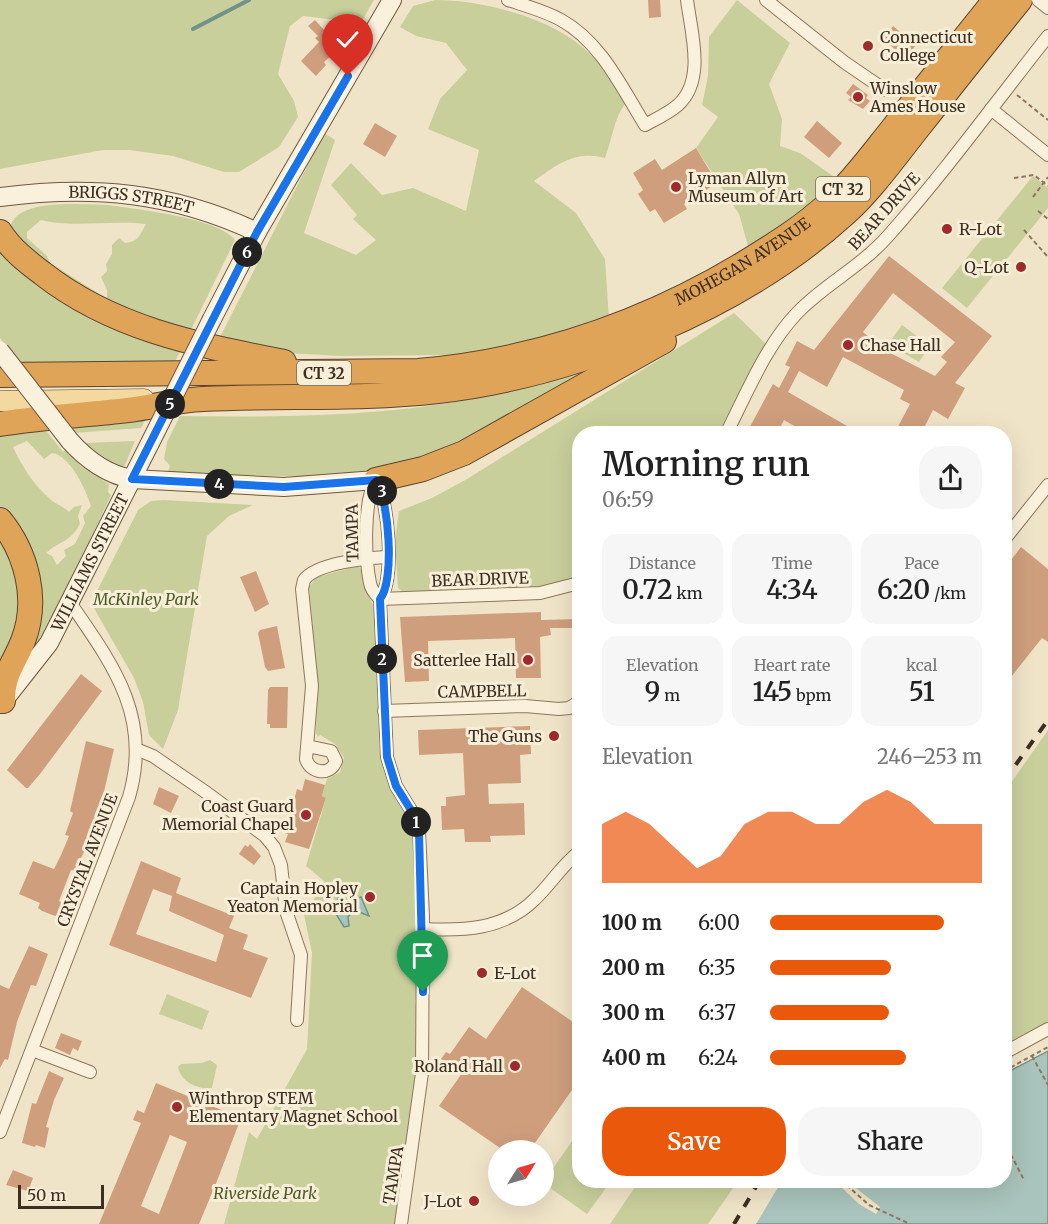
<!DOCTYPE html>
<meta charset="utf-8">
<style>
body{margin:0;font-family:Merriweather,serif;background:#f6f6f6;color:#222;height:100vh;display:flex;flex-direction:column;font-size:22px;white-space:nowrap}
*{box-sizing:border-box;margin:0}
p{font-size:20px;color:#767676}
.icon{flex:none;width:33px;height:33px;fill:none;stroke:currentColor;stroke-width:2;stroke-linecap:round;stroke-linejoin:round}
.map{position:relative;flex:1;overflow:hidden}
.side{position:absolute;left:572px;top:426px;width:440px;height:762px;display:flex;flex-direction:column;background:#fff;border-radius:24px;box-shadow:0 6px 24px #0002}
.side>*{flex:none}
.needle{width:39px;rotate:53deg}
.fabs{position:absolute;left:488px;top:1140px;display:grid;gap:12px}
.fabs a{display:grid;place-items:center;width:66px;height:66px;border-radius:50%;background:#fff;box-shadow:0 6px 24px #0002;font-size:30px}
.scale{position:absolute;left:18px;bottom:15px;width:86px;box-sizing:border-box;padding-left:6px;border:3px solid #3d2e20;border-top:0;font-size:16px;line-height:21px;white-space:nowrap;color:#3d2e20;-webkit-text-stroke:4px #f7eed8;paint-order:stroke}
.pin{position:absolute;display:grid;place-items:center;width:51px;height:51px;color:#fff;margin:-62px -26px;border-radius:50% 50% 50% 0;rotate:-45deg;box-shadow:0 0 6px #0007}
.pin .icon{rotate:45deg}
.km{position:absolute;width:30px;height:30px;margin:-15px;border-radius:50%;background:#222;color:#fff;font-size:16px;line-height:30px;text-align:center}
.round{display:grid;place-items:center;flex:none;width:63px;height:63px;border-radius:24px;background:#f6f6f6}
.overview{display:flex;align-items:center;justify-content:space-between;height:102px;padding:0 30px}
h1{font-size:33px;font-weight:600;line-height:45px}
.figures{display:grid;grid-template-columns:repeat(3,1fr);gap:9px;height:102px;padding:6px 30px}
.figures div{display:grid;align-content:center;border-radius:15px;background:#f6f6f6;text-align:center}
.figures b{font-size:26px;font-weight:600}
.figures small{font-size:16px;font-weight:400}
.figures p{font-size:16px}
.chart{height:168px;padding:12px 30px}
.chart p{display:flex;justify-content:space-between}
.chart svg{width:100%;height:108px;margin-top:6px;fill:#ea580c;opacity:.7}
.button{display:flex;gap:12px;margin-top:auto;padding:12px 30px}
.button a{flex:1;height:69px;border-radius:24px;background:#ea580c;color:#fff;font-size:24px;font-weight:600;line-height:69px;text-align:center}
.button a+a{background:#f6f6f6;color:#222}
ul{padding:0 30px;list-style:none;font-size:20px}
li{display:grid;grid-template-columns:96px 72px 1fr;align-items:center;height:45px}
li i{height:15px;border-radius:8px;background:#ea580c}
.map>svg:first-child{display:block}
.green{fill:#c9cf9b;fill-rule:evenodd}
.water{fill:#a9c4bc;stroke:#6f938a;stroke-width:1.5}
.pier{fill:#f0e4c8}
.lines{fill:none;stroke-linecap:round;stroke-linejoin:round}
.stream{stroke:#6f938a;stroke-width:4}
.building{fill:#cf9f7d;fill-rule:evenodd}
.street-casing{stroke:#8d765c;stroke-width:14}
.secondary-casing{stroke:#6f573f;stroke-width:20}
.primary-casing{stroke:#5b4430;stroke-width:21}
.highway-casing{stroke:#5b4430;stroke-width:26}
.path{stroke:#8d765c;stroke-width:2;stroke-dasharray:4.5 3;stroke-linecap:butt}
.street{stroke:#faf1dc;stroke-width:12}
.secondary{stroke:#faf1dc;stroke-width:18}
.primary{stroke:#f3d9a0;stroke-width:20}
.highway{stroke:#e0a458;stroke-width:24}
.rail{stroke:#3d2e20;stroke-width:4;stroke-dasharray:10 10;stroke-linecap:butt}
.secondary-bridge-casing{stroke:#6f573f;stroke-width:20;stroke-linecap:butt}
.secondary-bridge{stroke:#faf1dc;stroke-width:18}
.route-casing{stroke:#fff;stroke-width:12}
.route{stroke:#1a73e8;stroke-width:8}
.poi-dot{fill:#9e2a2b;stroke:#f7eed8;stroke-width:2}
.labels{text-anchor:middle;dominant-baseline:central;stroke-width:6;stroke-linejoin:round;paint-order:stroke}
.shield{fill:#f7eed8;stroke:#756857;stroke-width:1.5}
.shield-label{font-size:15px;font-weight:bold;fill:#3d2e20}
.poi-label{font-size:16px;fill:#3d2e20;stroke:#f7eed8;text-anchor:start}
.street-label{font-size:16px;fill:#3d2e20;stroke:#f7eed8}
.park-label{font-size:16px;font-style:italic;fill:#4d5a26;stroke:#f7eed8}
</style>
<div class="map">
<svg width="1048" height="1224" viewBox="0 0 1048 1224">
<rect width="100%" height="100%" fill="#f0e4c8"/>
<g class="green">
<path d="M0,0H374L363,19L348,26L335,20L303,16L290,26L278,74L294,101L298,117L279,147L239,172H224L173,156L129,150H103L0,169Z"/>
<path d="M435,0C483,0 555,18 590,54C604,69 614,87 625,104C614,118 612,140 605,158C575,150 558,164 534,181L576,213L605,259L609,320L538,345L454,355L341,356L286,353L218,341L324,133L335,140L304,233L356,255L376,240L353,219L357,215L331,185L351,163L382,195L413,188L466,211L479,150L428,129L440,99L467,70L446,43L416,36L400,27L413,6Z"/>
<path d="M737,0L790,43L769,84L782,119L780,146L800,153L836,178C810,206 781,226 748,246L739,214L696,148L718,117L702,105L708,76L709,37Z"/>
<path d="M1033,176L1048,188V208L967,308L942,288Z"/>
<path d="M108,205C136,209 219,218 235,240L187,338L62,279L10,229C14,197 83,205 108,205ZM41,220C70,228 113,220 146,224C140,235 138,242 125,243L119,238L112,245V254L106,264L107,271L101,277L107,290V299L50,263L47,256L27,238V232Z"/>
<path d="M0,248C22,268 43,290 68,305C101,326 144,336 181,350L174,363L19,362L0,338Z"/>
<path d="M734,313L766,344L719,433L579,434V577C528,596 460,590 405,593L398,588L395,541L399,511L432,498L467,479Z"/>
<path d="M902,325L930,346L919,362L888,344Z"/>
<path d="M597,364L599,369L408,471L326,477L189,474L168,471L170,466L164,459L167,442L180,416C321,418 464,416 597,364Z"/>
<path d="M146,419L141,428L74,433L68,425Z"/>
<path d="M44,428L63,452L65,450L82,467L109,484L108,492L111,495L65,595L48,627L22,665L32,626L0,511V434ZM27,441L44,459L52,453C70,455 86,490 91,506L83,516L85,523L75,544L64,550L66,556L57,565L52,556L46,553C59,541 70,543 80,524L78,516L82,505L74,507L69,512C63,506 55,504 49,498C34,485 21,465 13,447Z"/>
<path d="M135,441L125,465L120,468L83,443Z"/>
<path d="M163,500L253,505L229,516L207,536L178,710L163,749L149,735L143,702L134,678L91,603L138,510L151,501Z"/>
<path d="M0,535L19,570L21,620L0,662Z"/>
<path d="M358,566L364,572L366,592L374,606L380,756L389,785L410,824L413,841L418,989L415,1002L418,1011L417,1073L399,1204L394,1224H224L249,1132L257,1139L307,1049L312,953L303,910L311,905L324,881L306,866L326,798L322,796L327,779L340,772L344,758L335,744L320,735L318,737L316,733L317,677L309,587L317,577Z"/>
<path d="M1048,730V1023L1004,1047V793Z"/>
<path d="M167,994L209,1011L202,1030L159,1014Z"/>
<path d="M210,1060L217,1065L212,1088C198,1090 181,1082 178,1067L181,1064L202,1063Z"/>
<path d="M579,1131V1180L611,1181L587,1214L543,1183Z"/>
<path d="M639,1181V1180L738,1181L708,1224H610Z"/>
</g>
<g class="water">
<path d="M340,895L346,905L354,907L358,898L361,897L369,916L354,910L348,917L349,926L344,927L333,909Z"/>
<path d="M1048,1051V1224H749L777,1181L1004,1180V1074Z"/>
</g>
<g class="pier">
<path d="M773,1180L778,1181L777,1189L756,1224H746Z"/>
<path d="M835,1181H847L880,1207L876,1214L859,1204Z"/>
</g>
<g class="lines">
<path class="stream" d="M193,29L249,0"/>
</g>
<g class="building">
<path d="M648,0H660L661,17L649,18Z"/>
<path d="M315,20L340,48L324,62L326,65L316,76L301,61L319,42L315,38L318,36L308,26Z"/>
<path d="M893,26L916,45L903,61L893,53L896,50L883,39Z"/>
<path d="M853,84L868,95L866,98L870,101L863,109L848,100L851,97L846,93Z"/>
<path d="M817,121L842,143L829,158L804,137Z"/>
<path d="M375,123L397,136L385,157L363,144Z"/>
<path d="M696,148L717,183L684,204L687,209L664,223L655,209L650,212L638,194L643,190L633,173L655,159L662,170Z"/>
<path d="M889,256L992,336L955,383L965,388L948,419L933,410L921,434H894L910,404L900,399L904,390L843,357L827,387L799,371L788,392L861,434H808L784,420L777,434H746L773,384L779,388L790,367L785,365L797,341L814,350ZM893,293L955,342L941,357L947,362L935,376L867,341L870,338L863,332Z"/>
<path d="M1021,547L1048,569V642L1042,638L1004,686V569Z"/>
<path d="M256,571L269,604L255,612L240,577Z"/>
<path d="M541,612V620L579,619V628H550L551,635L540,637L541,678H516L515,638L428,641L429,681L405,682L400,617Z"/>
<path d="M277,626L285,668L268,671L265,667L258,633L260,630Z"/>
<path d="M81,674L102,691L40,774L28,788H26L7,770Z"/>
<path d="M270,687H288L287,728H270V724H267L268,690Z"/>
<path d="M530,726L531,754L520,755L521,783L488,784L489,804L524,803L525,835L490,836L491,842H465L464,829L442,830L441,806H446V797L465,795L463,753L419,755L418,730Z"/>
<path d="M86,741L114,749L95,830L81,858L85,861L81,872L71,870L59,901L65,904L64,908L67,909L63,919L42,911L38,908L40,903L19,894L33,861L54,869L61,855L69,836L65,835L73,813L70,811Z"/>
<path d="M305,779L325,785L322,796L326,798L309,849L285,842L288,834L285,833L297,789L302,791Z"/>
<path d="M159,787L179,796L171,813L153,804Z"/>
<path d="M250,844L261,856L254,865L239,854L245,845L248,847Z"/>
<path d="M141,861L181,878L176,893L234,916L229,928L248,935L243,949L268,958L251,998L109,945ZM153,889L172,896L169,911L224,935L216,962L136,934Z"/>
<path d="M29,946L48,954L36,986L31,985L17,1022L8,1060L5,1059L0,1068V985L9,989Z"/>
<path d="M522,987L579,1026V1080L530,1150H503L439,1106L462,1073L441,1059L446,1052L450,1054L469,1027L486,1039Z"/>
<path d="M61,1033L82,1041L78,1051L73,1048L70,1055L55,1048Z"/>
<path d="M49,1071L64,1078L54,1100L46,1127L49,1128L45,1148L36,1145L35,1147L22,1143L32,1103L36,1104Z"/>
<path d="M156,1083L241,1118L217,1181L199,1224H99L141,1123L133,1120L137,1110L144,1113ZM170,1135L187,1142L159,1214L141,1206Z"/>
<path d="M13,1170L33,1178L28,1191L6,1185Z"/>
</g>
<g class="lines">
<g class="street-casing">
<g id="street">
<path d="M508,0C526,6 545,11 561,20C601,42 622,88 645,125C656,119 669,113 678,105C706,80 691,32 687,0"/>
<path d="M766,0L844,62L885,90"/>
<path d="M1038,0L1048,8"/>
<path d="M991,109L1048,155"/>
<path d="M726,434C747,393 766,345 798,312C825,284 862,266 888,236C945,172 995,103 1048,36"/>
<path d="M1004,540L1048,485"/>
<path d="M380,599C376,595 371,590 370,583C365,559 363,500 376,480C389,500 395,581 380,599L387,757L396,786L414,815L419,831L423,916L422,1073L401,1224"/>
<path d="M380,599L540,593L579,583"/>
<path d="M384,711L525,706L559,709L569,708L579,702"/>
<path d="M307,746L331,751L336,761C330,777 310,773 306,759L312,686L302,589L304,580C316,563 367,558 387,557"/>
<path d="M136,749L153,756L207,793L265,836L274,847L281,865L286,911L301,955L297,1020"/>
<path d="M423,929C463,931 504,930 535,899C551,884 561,866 579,852"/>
<path d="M32,1050L90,1072"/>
<path d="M1004,1053L1048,1029"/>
<path d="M0,1132L129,797C152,718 114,666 71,604"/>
</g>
</g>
<g class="secondary-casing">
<g id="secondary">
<path id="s1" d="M0,197C93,185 171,192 257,232"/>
<path d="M212,319L257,232L392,0"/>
<path d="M70,441C86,459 108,475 132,479L284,487L376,480"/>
<path id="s2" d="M1,704L49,643L150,443"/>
</g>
</g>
<g class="primary-casing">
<path id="primary" d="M0,401L144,399"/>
</g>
<g class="highway-casing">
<g id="highway">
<path d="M0,232C11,249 26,261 42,273C113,329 198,345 284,362"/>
<path id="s3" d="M0,375L418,371C534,361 643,324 743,264C774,245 805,226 831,201C854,179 873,153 893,128C926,85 961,43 995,0"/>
<path d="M0,424C43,417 85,415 128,410C153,407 178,400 203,399C282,395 360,400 438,391C577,375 742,308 846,213C873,188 895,157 918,128C952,85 986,42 1020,0"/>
<path d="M376,480L423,469L464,453L664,341"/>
<path d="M0,520C27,553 39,600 23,641C13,666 3,673 3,701"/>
</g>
</g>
<g class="path">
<path d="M1017,95L1048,120"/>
<path d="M1014,178L1034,175L1048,186"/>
<path d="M1033,197L1048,177"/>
<path d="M1038,211L1048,219"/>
<path d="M1024,230L1048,257"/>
<path d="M1032,1056L1048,1085"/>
<path d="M1004,1071L1048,1047"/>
<path d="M1004,1141L1024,1180"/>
<path d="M841,1180L869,1205L910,1224"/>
</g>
<use href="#street" class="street"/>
<use href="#secondary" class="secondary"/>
<use href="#primary" class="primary"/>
<use href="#highway" class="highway"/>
<g class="rail">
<path d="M1004,781L1048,720"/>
<path d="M734,1224L760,1180"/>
</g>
<g class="secondary-bridge-casing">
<g id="secondary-bridge">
<path d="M0,351L70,441"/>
<path d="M150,443L212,319"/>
</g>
</g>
<use href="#secondary-bridge" class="secondary-bridge"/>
</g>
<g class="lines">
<g class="route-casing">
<path id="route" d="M348,76L257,232L132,479L284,487L376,480C389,500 395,581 380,599L387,757L396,786L414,815L419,831L423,992"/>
</g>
<use href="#route" class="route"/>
</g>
<g class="poi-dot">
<circle cx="868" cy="46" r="6"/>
<circle cx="858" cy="97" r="6"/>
<circle cx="676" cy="187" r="6"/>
<circle cx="947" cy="229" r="6"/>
<circle cx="1021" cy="267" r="6"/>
<circle cx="848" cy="345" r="6"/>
<circle cx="528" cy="660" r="6"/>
<circle cx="554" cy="736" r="6"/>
<circle cx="306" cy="815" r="6"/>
<circle cx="370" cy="897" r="6"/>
<circle cx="482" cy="973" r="6"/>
<circle cx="515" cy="1066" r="6"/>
<circle cx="177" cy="1107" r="6"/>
<circle cx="474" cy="1201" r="6"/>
</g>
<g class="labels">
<g class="shield">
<rect x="816" y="177" width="54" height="24" rx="4.5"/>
<rect x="297" y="361" width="54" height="24" rx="4.5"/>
</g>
<g class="shield-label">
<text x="843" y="189">CT 32</text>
<text x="324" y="373">CT 32</text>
</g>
<g class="poi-label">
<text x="880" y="37">Connecticut<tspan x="880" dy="18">College</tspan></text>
<text x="870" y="88">Winslow<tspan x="870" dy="18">Ames House</tspan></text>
<text x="688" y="178">Lyman Allyn<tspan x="688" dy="18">Museum of Art</tspan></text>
<text x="959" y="229">R-Lot</text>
<text x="1009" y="267" text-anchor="end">Q-Lot</text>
<text x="860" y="345">Chase Hall</text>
<text x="516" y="660" text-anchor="end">Satterlee Hall</text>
<text x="542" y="736" text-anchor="end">The Guns</text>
<text x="294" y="806" text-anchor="end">Coast Guard<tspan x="294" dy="18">Memorial Chapel</tspan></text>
<text x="358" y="888" text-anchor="end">Captain Hopley<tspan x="358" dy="18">Yeaton Memorial</tspan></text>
<text x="494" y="973">E-Lot</text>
<text x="503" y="1066" text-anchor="end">Roland Hall</text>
<text x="189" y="1098">Winthrop STEM<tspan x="189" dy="18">Elementary Magnet School</tspan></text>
<text x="462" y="1201" text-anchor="end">J-Lot</text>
</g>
<g class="street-label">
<text stroke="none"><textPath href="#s1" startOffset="132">BRIGGS STREET</textPath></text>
<text transform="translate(884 211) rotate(-48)">BEAR DRIVE</text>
<text stroke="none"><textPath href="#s3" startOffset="764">MOHEGAN AVENUE</textPath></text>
<text transform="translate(352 533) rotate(-91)">TAMPA</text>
<text stroke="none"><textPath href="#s2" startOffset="168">WILLIAMS STREET</textPath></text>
<text transform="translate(480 579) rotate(-2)">BEAR DRIVE</text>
<text transform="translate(482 691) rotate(-1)">CAMPBELL</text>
<text transform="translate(87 860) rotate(-69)">CRYSTAL AVENUE</text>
<text transform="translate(393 1175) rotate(-81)">TAMPA</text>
</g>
<g class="park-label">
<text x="146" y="599">McKinley Park</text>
<text x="265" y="1193">Riverside Park</text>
</g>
</g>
</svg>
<div class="fabs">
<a><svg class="needle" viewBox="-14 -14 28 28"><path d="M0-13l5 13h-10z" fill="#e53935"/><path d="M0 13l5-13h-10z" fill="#767676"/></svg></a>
</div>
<div class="scale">50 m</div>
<div class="pin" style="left:423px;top:992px;background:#1e9e55"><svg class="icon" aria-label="arrive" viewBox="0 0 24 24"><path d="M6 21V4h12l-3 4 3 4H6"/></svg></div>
<div class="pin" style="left:348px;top:76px;background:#d93025"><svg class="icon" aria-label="check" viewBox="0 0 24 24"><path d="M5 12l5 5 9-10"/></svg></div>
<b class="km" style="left:416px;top:822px">1</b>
<b class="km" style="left:382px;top:659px">2</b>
<b class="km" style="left:382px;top:491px">3</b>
<b class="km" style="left:219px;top:484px">4</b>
<b class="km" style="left:170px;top:404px">5</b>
<b class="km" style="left:247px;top:252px">6</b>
<section class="side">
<div class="overview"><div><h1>Morning run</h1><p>06:59</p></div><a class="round"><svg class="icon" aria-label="share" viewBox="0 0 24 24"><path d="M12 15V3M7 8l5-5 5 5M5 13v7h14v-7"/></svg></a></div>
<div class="figures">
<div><p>Distance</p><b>0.72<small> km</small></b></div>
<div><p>Time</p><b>4:34</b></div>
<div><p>Pace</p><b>6:20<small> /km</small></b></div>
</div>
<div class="figures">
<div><p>Elevation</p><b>9<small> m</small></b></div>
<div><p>Heart rate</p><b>145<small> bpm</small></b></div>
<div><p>kcal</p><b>51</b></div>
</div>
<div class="chart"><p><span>Elevation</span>246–253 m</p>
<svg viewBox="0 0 160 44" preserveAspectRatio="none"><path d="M0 44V20L10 15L20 20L30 29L40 38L50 33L60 20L70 15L80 15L90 20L100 20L110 11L120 6L130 11L140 20L150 20L160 20V44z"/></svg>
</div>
<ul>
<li><b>100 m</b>6:00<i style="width:82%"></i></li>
<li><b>200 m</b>6:35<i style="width:57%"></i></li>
<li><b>300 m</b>6:37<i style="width:56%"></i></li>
<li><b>400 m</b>6:24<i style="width:64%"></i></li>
</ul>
<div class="button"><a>Save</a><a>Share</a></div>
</section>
</div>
